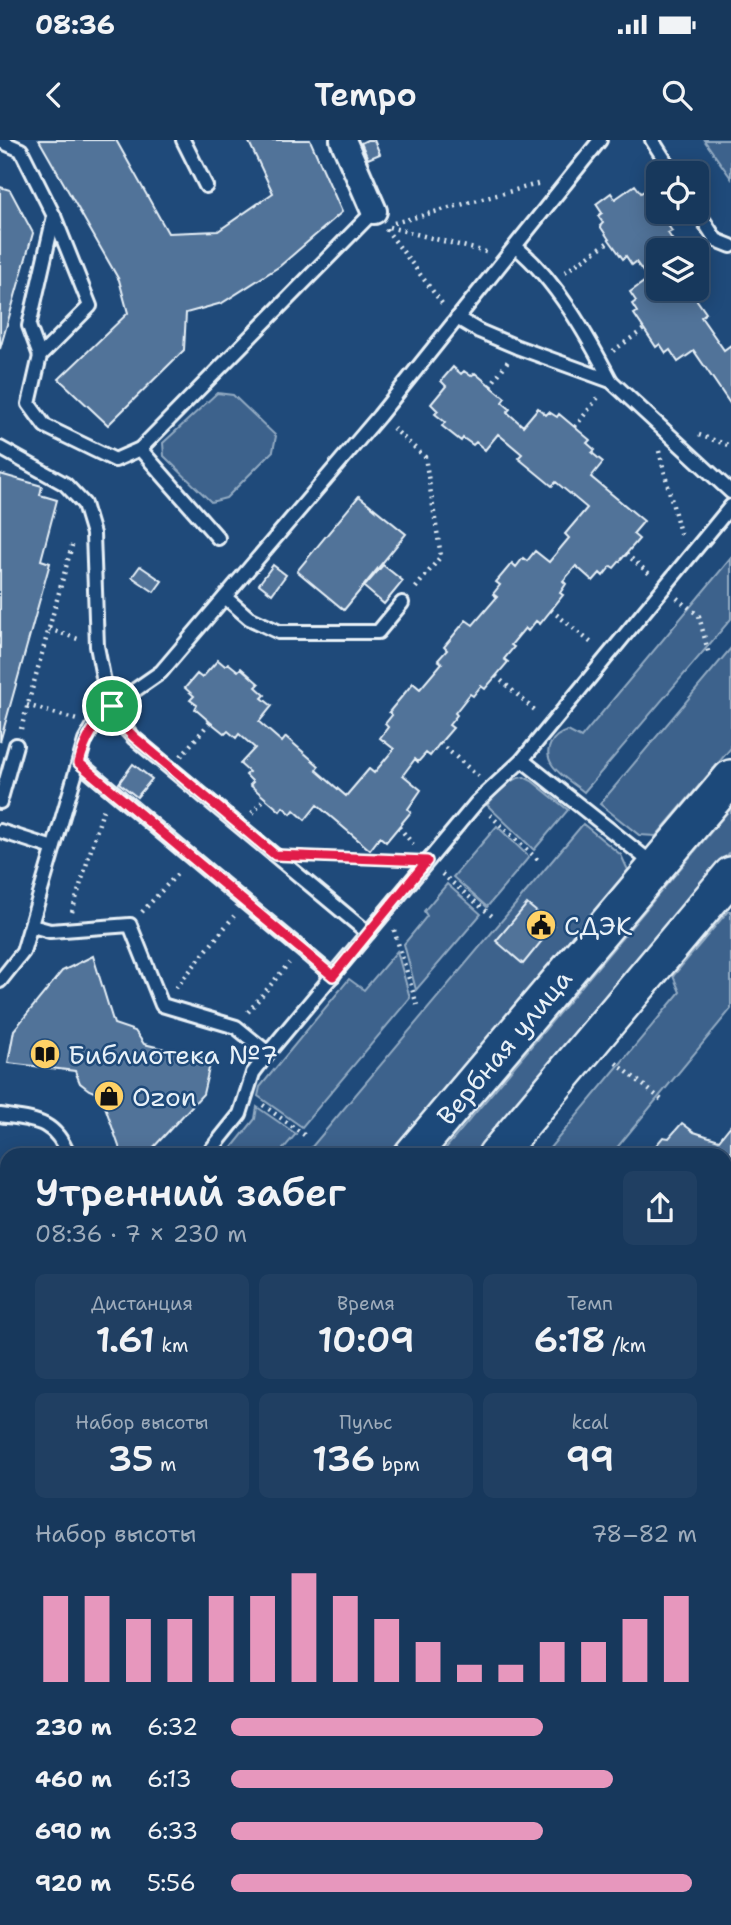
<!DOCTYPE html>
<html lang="ru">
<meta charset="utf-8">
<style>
body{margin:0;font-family:"Shantell Sans",sans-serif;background:#203f62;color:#f1f3f6;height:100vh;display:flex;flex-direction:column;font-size:26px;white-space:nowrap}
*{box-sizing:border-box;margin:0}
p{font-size:23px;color:#9eacbb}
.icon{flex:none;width:38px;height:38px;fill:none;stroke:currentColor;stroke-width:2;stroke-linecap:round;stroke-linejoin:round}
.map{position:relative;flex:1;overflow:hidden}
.side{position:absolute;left:0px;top:1008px;width:732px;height:777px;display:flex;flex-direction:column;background:#17385c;border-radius:21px 21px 0 0;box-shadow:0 4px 18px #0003,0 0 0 2px #365272}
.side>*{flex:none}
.tools{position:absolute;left:646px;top:21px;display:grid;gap:14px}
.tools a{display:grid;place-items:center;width:63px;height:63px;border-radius:10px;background:#17385c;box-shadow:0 4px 18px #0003,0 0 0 2px #365272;font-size:35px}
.pin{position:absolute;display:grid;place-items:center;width:60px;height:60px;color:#fff;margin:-30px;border:4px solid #fff;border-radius:50%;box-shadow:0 2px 7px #0007}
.round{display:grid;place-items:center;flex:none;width:74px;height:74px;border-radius:10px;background:#203f62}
.headline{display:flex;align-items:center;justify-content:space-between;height:119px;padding:0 35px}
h1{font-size:38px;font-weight:600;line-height:52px}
.metrics{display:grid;grid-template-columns:repeat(3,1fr);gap:10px;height:119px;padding:7px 35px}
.metrics div{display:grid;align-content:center;border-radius:10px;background:#203f62;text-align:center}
.metrics b{font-size:35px;font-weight:600}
.metrics small{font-size:19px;font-weight:400}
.metrics p{font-size:19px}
.chart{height:196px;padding:14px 35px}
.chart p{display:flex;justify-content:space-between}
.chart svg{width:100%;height:126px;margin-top:7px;stroke:#e797bd;stroke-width:6}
ul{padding:0 35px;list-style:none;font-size:23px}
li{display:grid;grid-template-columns:112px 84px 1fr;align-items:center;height:52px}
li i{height:18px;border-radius:9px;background:#e797bd}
.status{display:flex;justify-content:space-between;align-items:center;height:49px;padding:0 35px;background:#17385c;direction:ltr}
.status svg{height:19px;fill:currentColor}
header{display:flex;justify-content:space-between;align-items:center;height:91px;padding:0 35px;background:#17385c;font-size:32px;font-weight:600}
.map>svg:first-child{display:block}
.built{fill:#2e5683}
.green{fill:#3c628c;stroke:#92aac2;stroke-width:2}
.building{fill:#517399;stroke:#e8f1f8;stroke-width:2}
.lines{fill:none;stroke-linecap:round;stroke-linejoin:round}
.lane-casing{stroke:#e8f1f8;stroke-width:18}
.street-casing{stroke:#e8f1f8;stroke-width:30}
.secondary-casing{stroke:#e8f1f8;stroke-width:40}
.path{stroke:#e8f1f8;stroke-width:4.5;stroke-dasharray:2 5;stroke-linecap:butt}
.lane{stroke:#1f4a7a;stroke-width:12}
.street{stroke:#1f4a7a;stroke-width:24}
.secondary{stroke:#1f4a7a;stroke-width:35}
.route-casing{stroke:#fff;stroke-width:14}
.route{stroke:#e11d48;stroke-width:9}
.labels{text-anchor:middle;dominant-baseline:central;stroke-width:5;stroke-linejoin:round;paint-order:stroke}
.poi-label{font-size:26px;fill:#e8f1f8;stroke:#1f4a7a;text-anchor:start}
.street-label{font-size:26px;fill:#e8f1f8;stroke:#1f4a7a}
</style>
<div class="status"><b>08:36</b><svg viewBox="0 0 49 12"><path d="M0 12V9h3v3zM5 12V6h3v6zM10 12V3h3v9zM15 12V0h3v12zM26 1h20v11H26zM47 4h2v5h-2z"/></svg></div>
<header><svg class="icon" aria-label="back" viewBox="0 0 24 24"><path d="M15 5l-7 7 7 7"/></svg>Tempo<svg class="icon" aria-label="search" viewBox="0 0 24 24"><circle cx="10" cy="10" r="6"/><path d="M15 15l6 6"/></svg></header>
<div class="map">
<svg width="731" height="1785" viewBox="0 0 731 1785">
<rect width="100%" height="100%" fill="#1f4a7a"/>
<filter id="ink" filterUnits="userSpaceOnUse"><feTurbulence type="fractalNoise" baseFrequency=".0143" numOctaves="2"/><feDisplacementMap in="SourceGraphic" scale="14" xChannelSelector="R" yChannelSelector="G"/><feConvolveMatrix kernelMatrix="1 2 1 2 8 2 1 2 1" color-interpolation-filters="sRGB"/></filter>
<g filter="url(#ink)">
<path class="built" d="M0,1104L7,1107V1251L0,1259Z"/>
<g class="green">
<path d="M704,0H731V38Z"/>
<path d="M217,253L233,255L276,296L273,311L226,358L211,362L164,316L163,303Z"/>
<path d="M731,418V479L584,652C574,644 560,636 553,626C542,611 552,595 568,591L581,598Z"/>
<path d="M731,508V608L656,696L639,695L600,664Z"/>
<path d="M524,637L532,641L568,670L534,710L487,665C498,653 506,639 524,637Z"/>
<path d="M731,668V711L476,1015H440Z"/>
<path d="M583,684L621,715L628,730L389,1015H305Z"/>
<path d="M497,686L529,717L487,767L453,737Z"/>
<path d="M447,744L481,774L416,850L404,804L427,776L424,771Z"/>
<path d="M728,771H731V869L611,1015H544L680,852L673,836Z"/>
<path d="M397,811L410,858L302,987L258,956L260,947L349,839L364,850Z"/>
<path d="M257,967L296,994L278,1015H226L255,979Z"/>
<path d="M0,1271L7,1277V1336L0,1344Z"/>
<path d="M0,1389H7V1471L0,1479Z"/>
<path d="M7,1529V1572L0,1581V1538Z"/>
<path d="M7,1628V1721L0,1729V1637Z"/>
</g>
<g class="building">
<path d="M39,0H116L168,93L218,91L273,53L248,0H310L342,72L280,126L222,163L186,173L184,210L108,285L59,239L128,173L119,140Z"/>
<path d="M367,0H374L380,14L368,19L361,3Z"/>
<path d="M635,45L641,53L644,51L652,62L655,59L658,63V72H664L669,78L665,81L672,91L668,93L675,104L666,110H658V149H689L706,173L701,177L724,210L731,205V265L694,211L678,222L670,210L666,213L660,204L656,207L634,174L637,172L632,164L636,161L630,152L648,139L636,122L632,125L626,116L623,119L610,101L600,86L603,83L598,76L602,73L596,64L611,53L615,59Z"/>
<path d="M0,47L10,50L33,93L0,209Z"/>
<path d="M453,227L461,234L464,231L471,236L475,233L505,258L502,262L510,269L507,272L523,286L538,268L546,275L549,272L557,277L559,274L590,300L587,303L595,310L592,313L603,322L591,337L644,381L633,394L639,399L614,428L611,426L603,436L600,433L593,441L576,426L563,441L566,444L560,453L563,455L540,484L536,481L528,491L525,488L511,505L514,507L504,519L508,522L485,549L481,546L473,556L470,554L455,573L457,575L449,585L453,588L440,603L430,616L426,613L418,622L415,619L403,635L421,650L408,669L411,672L386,702L380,697L370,710L317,665L305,680L294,670L291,674L283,667L280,671L250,645L253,642L246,635L249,632L240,624L255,608L239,594L236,598L228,591L225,594L210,582L195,569L197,565L190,560L194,556L185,548L197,534L202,538L218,520L225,526L228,523L238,531L241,528L259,544L256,547L265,555L262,558L272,566L259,582L282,602L286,597L319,626L316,630L346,656L369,629L374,633L394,609L380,598L388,587L385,584L392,575L389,572L413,543L420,549L442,523L438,520L447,510L444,507L466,480L473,485L497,457L493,454L500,445L496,442L512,423L516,427L523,418L527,421L535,411L549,422L569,398L565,394L587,368L556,342L552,346L518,318L522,314L498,294L485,310L476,302L473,305L463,298L461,301L442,286L445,282L435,274L438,271L431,264L446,246L441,241Z"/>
<path d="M0,334L42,346L40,355L57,360L41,420L50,423L0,602Z"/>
<path d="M359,356L406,394L344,470L297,431Z"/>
<path d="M273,425L286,435L272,454L259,444Z"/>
<path d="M383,425L403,441L384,464L364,447Z"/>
<path d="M140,426L162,441L154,452L132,437Z"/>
<path d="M133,624L152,639L137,657L119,643Z"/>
<path d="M527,764L554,786L523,824L496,801Z"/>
<path d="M93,816L114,884L135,891L144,904L211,920L203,954L151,1010L135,1015H122L101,955L89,950L80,943L75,931L8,923L14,890L62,831Z"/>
<path d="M682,983L694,992L719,1000L731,985V1114L724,1109V1015H648L663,997L669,998Z"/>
<path d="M731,1390V1498L724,1493V1407L730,1400L725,1397Z"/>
<path d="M73,1778H129L123,1785H67Z"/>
<path d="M233,1778H249L257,1785H227Z"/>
<path d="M639,1778H661L655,1785H647Z"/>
</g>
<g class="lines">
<g class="lane-casing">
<g id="lane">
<path d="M183,0L206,46"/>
<path d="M652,0L673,33"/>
<path d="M0,1L21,10L54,76L90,166L40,216L29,264L45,286L115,320L140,309L374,71"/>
<path d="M696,69L716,100L731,106"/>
<path d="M516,107C556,140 587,195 611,241"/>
<path d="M457,178L479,191L517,207L611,241L731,352"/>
<path d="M40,216L29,186L54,76"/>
<path d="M0,308L65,344L84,364L93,394L97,506L103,537L112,566L94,585L85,601L23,812L0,841"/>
<path d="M140,309L218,398"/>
<path d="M225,457L249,478L279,492H378L402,463"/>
<path d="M522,620L653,724"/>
<path d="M79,623L333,836"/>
<path d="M0,662L16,605"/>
<path d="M0,691L53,708"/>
<path d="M32,786L50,791L130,785L162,865L236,887L268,913"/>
<path d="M368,793L134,598L120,583L112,566L161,532L379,276L600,0"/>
<path d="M0,975C33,980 55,979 68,1015"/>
<path d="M207,1015L240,974L253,933L268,913L477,662L522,620L731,366"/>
<path d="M724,1151L731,1156"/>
<path d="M724,1213L731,1218"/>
<path d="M724,1264L731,1256"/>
<path d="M724,1565L731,1557"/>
<path d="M500,1778L509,1785"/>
<path d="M186,1785L192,1778"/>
<path d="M382,1785L387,1778"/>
<path d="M727,1785L731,1780"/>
</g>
</g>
<g class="street-casing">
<g id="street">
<path d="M343,0L374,71"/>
<path d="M0,1077L7,1080"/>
<path d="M724,1609L731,1614"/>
</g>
</g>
<g class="secondary-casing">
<g id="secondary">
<path d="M412,1015L731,638"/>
<path d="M496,1015L731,735"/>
<path d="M0,1506L7,1498"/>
<path d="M0,1606L7,1597"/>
</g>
</g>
<g class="path">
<path d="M394,83L541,43"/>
<path d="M389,87L486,112"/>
<path d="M386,89L444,166"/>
<path d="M565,132L610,101"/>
<path d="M613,211L644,189"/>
<path d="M490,246L508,221"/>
<path d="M575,287L600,255"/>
<path d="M393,288L425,317L441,416L414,450"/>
<path d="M699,295L731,306"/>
<path d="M659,311L681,397"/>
<path d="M626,414L652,436"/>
<path d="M677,458L699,476L709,515"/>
<path d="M551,470L594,505"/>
<path d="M49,489L78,499"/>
<path d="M496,536L537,572"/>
<path d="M27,565L77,580"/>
<path d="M21,589L73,402"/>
<path d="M440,603L479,637"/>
<path d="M181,616L210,582"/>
<path d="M252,673L265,658"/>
<path d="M490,675L538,720"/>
<path d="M399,687L416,708"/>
<path d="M305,716L405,720"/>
<path d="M442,734L492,776"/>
<path d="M72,772L104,667"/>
<path d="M142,772L179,732"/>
<path d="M394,790L417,865"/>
<path d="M176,848L234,776"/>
<path d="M248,872L289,823"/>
<path d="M616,923L663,961"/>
<path d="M263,965L307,997"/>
<path d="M0,1264L7,1269"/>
<path d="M724,1361L731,1353"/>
<path d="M0,1745L7,1737"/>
<path d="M5,1785L11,1778"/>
</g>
<use href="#lane" class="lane"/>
<use href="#street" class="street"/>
<use href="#secondary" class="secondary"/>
</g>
</g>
<g class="lines" filter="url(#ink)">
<g class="route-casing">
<path id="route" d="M112,566L120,583L134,597L275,715L427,721L333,836L79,623C85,599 95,584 112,566Z"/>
</g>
<use href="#route" class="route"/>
</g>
<defs>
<g id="civic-disc" transform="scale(1.575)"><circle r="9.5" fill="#ffd166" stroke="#1f4a7a"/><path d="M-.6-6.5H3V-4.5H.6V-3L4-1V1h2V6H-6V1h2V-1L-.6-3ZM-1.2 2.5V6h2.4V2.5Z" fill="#111"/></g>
<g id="library-disc" transform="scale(1.575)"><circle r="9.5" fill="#ffd166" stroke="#1f4a7a"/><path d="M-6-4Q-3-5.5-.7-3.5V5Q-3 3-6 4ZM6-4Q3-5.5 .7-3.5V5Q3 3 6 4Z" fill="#111"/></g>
<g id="shop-disc" transform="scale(1.575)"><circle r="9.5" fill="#ffd166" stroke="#1f4a7a"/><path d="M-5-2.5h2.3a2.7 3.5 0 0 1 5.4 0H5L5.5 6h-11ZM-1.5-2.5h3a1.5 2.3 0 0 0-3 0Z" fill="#111"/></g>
</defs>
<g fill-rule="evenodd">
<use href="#civic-disc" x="541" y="785"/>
<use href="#library-disc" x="45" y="914"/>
<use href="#shop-disc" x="109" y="956"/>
</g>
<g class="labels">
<g class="poi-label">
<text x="564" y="785">СДЭК</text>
<text x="68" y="914">Библиотека №7</text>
<text x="132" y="956">Ozon</text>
</g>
<g class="street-label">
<text transform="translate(504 907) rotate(-50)">Вербная улица</text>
</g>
</g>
</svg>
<div class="tools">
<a><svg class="icon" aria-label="locate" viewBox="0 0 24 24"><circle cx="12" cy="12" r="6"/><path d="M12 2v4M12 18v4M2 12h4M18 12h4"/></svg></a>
<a><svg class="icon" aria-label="layers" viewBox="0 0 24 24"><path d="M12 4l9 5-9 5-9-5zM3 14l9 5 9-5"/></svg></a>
</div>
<div class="pin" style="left:112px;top:566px;background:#1e9e55"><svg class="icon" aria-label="arrive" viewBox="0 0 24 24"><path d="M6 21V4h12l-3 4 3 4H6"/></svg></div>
<section class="side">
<div class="headline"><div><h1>Утренний забег</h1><p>08:36 · 7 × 230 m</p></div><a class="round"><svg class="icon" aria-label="share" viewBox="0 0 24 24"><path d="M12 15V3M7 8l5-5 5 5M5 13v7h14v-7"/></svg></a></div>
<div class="metrics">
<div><p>Дистанция</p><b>1.61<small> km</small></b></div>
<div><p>Время</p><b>10:09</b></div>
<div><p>Темп</p><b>6:18<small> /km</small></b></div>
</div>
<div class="metrics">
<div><p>Набор высоты</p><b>35<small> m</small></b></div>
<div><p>Пульс</p><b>136<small> bpm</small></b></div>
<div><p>kcal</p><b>99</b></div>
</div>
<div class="chart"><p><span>Набор высоты</span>78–82 m</p>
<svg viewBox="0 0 160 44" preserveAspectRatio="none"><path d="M5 44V14M15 44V14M25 44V22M35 44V22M45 44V14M55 44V14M65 44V6M75 44V14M85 44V22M95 44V30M105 44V38M115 44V38M125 44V30M135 44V30M145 44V22M155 44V14"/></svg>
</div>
<ul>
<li><b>230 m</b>6:32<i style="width:67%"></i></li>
<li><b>460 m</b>6:13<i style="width:82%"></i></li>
<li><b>690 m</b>6:33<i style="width:67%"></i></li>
<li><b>920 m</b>5:56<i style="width:99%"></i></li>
</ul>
</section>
</div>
